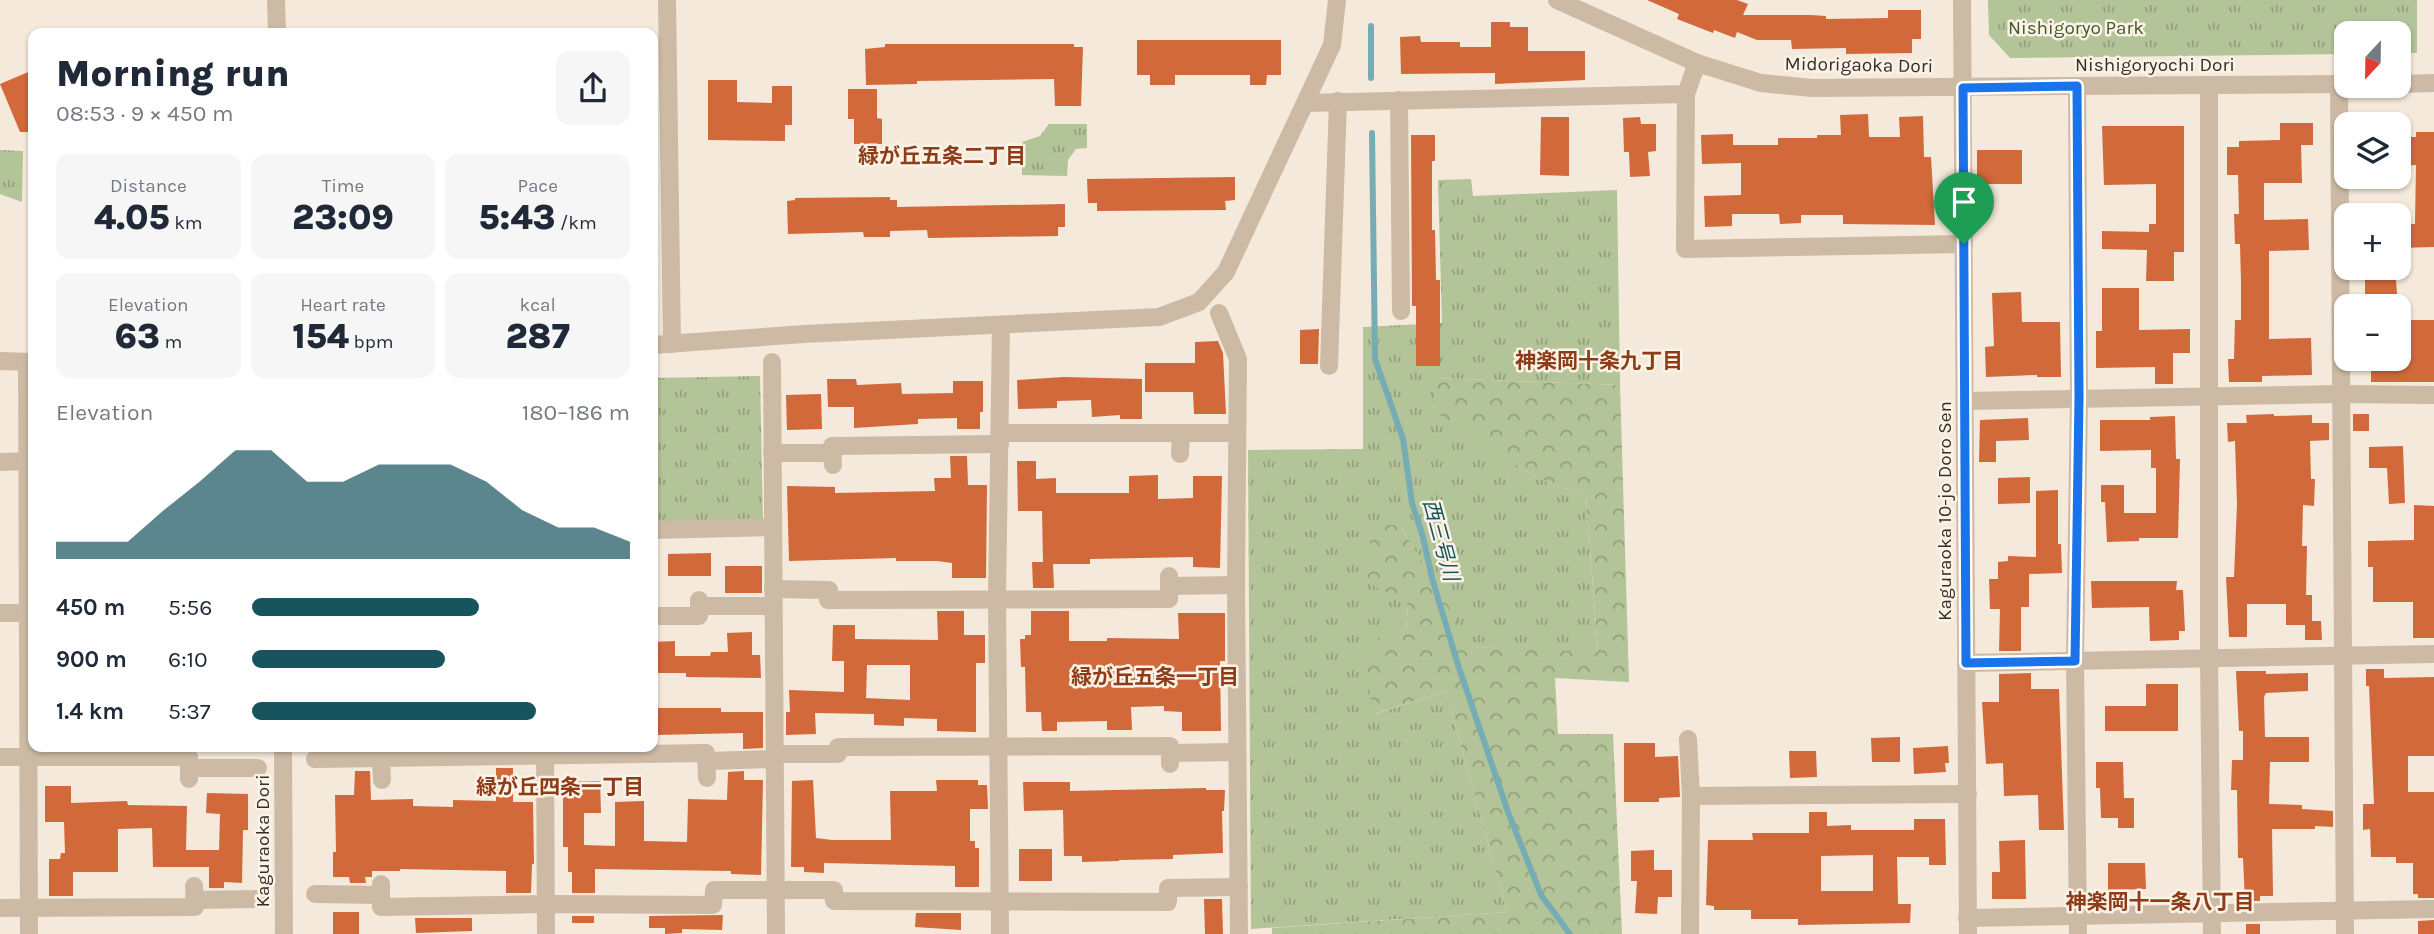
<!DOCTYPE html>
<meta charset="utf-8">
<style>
body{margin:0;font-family:Karla,"Noto Sans JP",sans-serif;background:#f6f6f7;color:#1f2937;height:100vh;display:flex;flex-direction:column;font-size:26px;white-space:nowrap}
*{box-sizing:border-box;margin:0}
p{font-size:23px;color:#747a83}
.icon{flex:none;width:38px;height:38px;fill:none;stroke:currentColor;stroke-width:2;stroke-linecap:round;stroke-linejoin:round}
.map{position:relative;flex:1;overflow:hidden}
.panel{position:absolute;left:28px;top:28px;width:630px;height:724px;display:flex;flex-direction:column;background:#fff;border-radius:14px;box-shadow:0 2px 5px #0004}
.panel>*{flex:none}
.needle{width:46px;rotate:202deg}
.controls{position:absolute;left:2334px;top:21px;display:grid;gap:14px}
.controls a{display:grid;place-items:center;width:77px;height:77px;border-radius:14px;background:#fff;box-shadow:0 2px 5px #0004;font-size:35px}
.pin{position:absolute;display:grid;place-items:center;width:60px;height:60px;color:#fff;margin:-72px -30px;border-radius:50% 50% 50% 0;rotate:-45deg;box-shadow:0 0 7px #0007}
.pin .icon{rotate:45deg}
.round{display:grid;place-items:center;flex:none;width:74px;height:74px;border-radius:14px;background:#f6f6f7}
.overview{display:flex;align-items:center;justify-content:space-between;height:119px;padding:0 28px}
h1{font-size:38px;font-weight:800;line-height:52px}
.metrics{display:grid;grid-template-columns:repeat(3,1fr);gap:10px;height:119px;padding:7px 28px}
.metrics div{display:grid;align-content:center;border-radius:14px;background:#f6f6f7;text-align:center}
.metrics b{font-size:35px;font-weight:800}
.metrics small{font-size:19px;font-weight:400}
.metrics p{font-size:19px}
.chart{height:196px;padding:14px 28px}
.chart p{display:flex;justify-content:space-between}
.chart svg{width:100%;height:126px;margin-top:7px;fill:#18545d;opacity:.7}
ul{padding:0 28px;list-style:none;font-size:23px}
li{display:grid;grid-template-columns:112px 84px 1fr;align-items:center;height:52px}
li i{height:18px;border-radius:9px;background:#18545d}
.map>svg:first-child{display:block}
.grass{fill:url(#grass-tufts)}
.forest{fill:url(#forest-crowns)}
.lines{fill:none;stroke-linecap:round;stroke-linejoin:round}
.stream{stroke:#76adb4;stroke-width:6}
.building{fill:#d1693b;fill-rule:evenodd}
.minor{stroke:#cdbaa5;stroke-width:18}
.route-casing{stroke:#fff;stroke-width:14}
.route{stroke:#1a73e8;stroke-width:9}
.labels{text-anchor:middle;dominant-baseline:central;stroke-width:5;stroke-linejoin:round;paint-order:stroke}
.park-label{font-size:19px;fill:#445928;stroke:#fbf3e7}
.street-label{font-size:19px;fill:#382d27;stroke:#fbf3e7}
.neighbourhood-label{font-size:21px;font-weight:bold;fill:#8e3c18;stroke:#fbf3e7}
.water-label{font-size:21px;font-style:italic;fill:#18545d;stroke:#fbf3e7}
</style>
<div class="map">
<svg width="2434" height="934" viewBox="0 0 2434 934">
<defs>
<pattern id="grass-tufts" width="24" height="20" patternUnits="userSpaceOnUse" patternTransform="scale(1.75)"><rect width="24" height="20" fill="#b3c498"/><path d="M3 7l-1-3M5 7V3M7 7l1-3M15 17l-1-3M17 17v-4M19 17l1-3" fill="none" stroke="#93a07c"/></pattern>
<pattern id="forest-crowns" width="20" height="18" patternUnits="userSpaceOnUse" patternTransform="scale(1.75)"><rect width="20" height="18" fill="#b3c498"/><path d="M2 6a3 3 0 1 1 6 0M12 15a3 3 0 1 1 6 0" fill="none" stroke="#93a07c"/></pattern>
</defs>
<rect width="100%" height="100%" fill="#f4e9da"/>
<g class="grass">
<path d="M1988,0H2417V53H2399V33H2347V54L2010,58L1989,35Z"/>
<path d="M1049,124H1087V148L1076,149L1068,160L1067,176L1022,175V142L1040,136Z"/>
<path d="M0,150L23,151L22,202L0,194Z"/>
<path d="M1471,179L1473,196L1617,190L1620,385L1438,378L1434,410L1535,477L1586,496L1598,653L1472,647L1400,525L1408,604L1406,632L1375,714L1446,691L1507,912L1251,929L1248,450L1363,449V327L1442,323L1438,180Z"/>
<path d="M760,376L763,521L653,523V378Z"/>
</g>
<path class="forest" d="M1437,378L1620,385L1629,682L1555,678L1558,734H1613L1622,934H1272V928L1507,912L1446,691L1374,714L1360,643L1406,632L1408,604L1361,579L1374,525H1400L1473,647L1598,652L1586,496L1535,477L1434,411Z"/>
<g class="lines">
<g class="stream">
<path d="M1371,26V78"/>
<path d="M1372,133L1375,359L1403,439L1412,503L1423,537L1432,578L1458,665L1487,750L1508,812L1541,895L1570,934"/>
</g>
</g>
<g class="building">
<path d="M1647,0H1737L1748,4L1743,15H1811L1826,16V19L1888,18V10H1921V39H1912V53L1846,54V48L1792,49L1791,40H1757L1737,32L1735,38L1714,30L1713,33L1677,19L1679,14Z"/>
<path d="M1491,22H1510V27H1528V51H1585V80L1495,84V73L1401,74L1400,37L1420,36L1421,42H1460V47H1491Z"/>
<path d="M1137,40H1281V75H1267L1266,85H1250V75H1175V85H1150V75H1137Z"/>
<path d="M885,44H1074V47H1083L1081,106H1055L1054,79L917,81V84L866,85L865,49L885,47Z"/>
<path d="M33,70V132H20L0,84Z"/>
<path d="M708,80H737V102L772,103V86H792V125H785V141L708,140Z"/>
<path d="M848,89H877V118L882,119V144H854V119H848Z"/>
<path d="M1868,114L1869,137H1900L1899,117L1923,116L1924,157H1931L1935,225L1843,224V215H1801V223L1780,224L1779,214H1732V226L1705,227L1704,196L1741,195V163L1702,164L1701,135L1733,134V145H1778V138H1817V135H1841L1840,115Z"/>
<path d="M1541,117H1569V176L1540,175Z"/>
<path d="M1640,117L1641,124H1656V151L1648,152L1650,176L1630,177L1629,152H1624L1623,118Z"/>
<path d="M2280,123H2313V145H2301L2302,183H2264V220L2308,219L2309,250L2269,251V339L2311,338L2312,375L2262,376V382H2229L2228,359H2234L2235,320H2241V281L2240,244H2235L2234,214H2239L2238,175H2227V147H2239V141L2280,140Z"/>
<path d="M2102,126H2184V252H2174V281H2146L2147,250L2102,249V231L2149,232V224H2156V184L2104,185Z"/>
<path d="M2416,132H2434V247L2399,248V224H2415L2416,165L2399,166V137H2416Z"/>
<path d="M1411,135H1435V161H1432V230H1435L1436,280H1440V366H1416V306H1412Z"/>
<rect x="1977" y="150" width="45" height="34"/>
<path d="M1235,177V200L1225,201L1226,210L1097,211V203H1088L1087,179Z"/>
<path d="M890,197V200H897V207L1065,204V227H1058V236L928,238L927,230L890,231V237H864L863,232L788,234L787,201L795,200V198Z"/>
<path d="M2365,268H2395L2398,306H2365Z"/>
<path d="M2102,288H2139V330L2190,329V353H2173V384H2155V367L2096,368V331H2102Z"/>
<path d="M2021,292L2022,322H2060L2061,377H2037V375L1986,377L1985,347L1994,346L1992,293Z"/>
<path d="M2411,320H2434V382H2371V359H2411Z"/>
<path d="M1319,329L1318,364H1300V330Z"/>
<path d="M1218,341L1223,353L1226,414H1194L1193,392H1145V363H1195V342Z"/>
<path d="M1064,377L1142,379V419H1120V415L1092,417L1091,400L1057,401V408L1018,409L1017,380Z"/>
<path d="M827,379H856L857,385L901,383L902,394L953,393V381H983V412H980V429H957V418L918,419V424L854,428V407H828Z"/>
<path d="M821,394L822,429L787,430L786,395Z"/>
<path d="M2274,414V416L2312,415V423H2329V440L2310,441L2311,479H2315L2314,506L2303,505L2302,546H2307L2306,595H2312V621H2321L2322,640H2305V625H2286V604H2247V637H2229L2226,577H2234L2237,504L2235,441L2228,442L2227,423H2247L2246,415Z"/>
<rect x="2353" y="414" width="16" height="17"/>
<path d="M2175,416L2176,459H2180L2178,538H2139V541L2107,542L2105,502H2101V485H2124V513H2156V468H2151V450L2100,451V420H2150V417Z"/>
<path d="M2028,418L2029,440L1996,441V462H1979L1980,420Z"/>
<path d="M2403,446L2405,503L2389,504L2387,468H2369V447Z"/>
<path d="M950,456H967L968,485H987L986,578H952V563L937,561H896V558L789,561L787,486L835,487V493L935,491L934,478H951Z"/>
<path d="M1017,461H1036V479L1056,478V493H1129V476L1158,475V499L1193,498V476H1222L1220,568L1193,567V557L1090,559V564H1053L1054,588H1033L1032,562H1043L1042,511H1018Z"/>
<path d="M2030,477V503L1998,504V478Z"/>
<path d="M2058,490V544H2061L2062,573L2029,574V607H2021V651H1999L2000,609H1990L1989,579H1998V562L2008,561V556L2036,557V491Z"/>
<path d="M2414,505L2434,506V638H2413V602H2373V567H2368V541L2414,540Z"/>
<path d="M711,553V576H668V554Z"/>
<rect x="725" y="566" width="37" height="27"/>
<path d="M2091,581H2177L2176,590H2183L2185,631H2179V640L2150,641L2149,607L2092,608Z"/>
<path d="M937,611H964V635H985V663H976V732L937,731V719L904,718V726L874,725V714L815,713L816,734L786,735V712H790L789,690L844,692V661H832L833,625H855V639L938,640ZM867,665H910V700L866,698Z"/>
<path d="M1031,611H1069V641H1107V638L1179,639L1178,613H1225V661H1220L1221,731H1182V712L1164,711V706L1131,707L1132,730H1107V721L1057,722V731H1042L1041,712H1026L1025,667H1021L1020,639H1025V635H1031Z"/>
<path d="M752,632V655H760L761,678L686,677V673H653V642L675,641V656H710L711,652H728L727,633Z"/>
<path d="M2366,669H2384V678L2434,677V756H2408V792H2434V898H2418V894H2413V863H2396V857H2371L2370,829L2363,830V804H2374L2369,686H2366Z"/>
<path d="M2236,671H2266V674L2308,673V691L2266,693L2264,697L2265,737H2309V762H2270L2269,804L2302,805V809L2333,811V827L2315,826V829H2272L2273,896H2260V901H2245L2243,858H2238L2237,790H2231L2232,760H2243V731H2239Z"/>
<path d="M2031,673V689H2059L2064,830H2039L2038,795L2004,796L2003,763L1986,764L1982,702H1999V674Z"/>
<path d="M2146,684H2178V731H2105V706H2146Z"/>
<path d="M653,708H721V712H763V748L743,749V733L657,735V731L653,730Z"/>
<path d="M1900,737V762H1872L1871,738Z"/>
<path d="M1624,743H1655V757L1678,756L1680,797L1659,798V802H1624Z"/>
<path d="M1948,746L1949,763H1945L1946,772L1914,774L1913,748Z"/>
<path d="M1789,751H1816L1817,777L1790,778Z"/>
<path d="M2096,762H2123L2124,798H2134V828H2118V818H2101L2100,788H2096Z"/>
<path d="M496,768H513V802H533L534,864H532L531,893H506V871L400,869V871H372V877H365L366,883H350L349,877H333V852H336L335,795H354L355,771H370L371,800L413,799V806L453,807V800L496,801Z"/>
<path d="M744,771V780H763L761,875L731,874V871L595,869V893H572V872H568V847H563V782L600,781L601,813H584V845L615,846V802L644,801V841L687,842L688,799L727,800L728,772Z"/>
<path d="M813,780L816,838L832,840H891L890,791H937L936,780H978V785H987L988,809H970V841H975V848H979V887H955V866L824,863V873L804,872V867H791L792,781Z"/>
<path d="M1023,782H1070V791L1206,788V790H1225L1224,811H1222L1223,853L1173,855V859L1119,860V861L1082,862V856H1064L1063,810L1024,811Z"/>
<path d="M45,786H71V803L127,801L128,805L187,806L186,850H219L220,814L206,813L207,793L248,794V830H243L242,883L224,882V888H209V867H153L152,828L118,829V872H73V896H49V859H60L61,853H65L64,822H45Z"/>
<path d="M1809,812H1827V826L1851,825V830H1914V819H1945L1946,865H1929V857H1897L1898,904H1911L1910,923L1798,925V919H1751V910H1714V906L1706,905L1708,840H1753L1752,833H1809ZM1873,855V891H1821V856Z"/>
<path d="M2025,840L2026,899H1992V872H2000L1999,841Z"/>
<rect x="1019" y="849" width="33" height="32"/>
<path d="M1654,850V870H1672V897H1658L1657,914L1635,913L1637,881H1631V851Z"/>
<path d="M2108,863H2145L2146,889L2108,890Z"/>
<path d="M1204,899H1222L1223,934H1205Z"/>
<rect x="333" y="912" width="26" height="22"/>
<path d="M916,913H961V930L915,927Z"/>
<path d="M723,915L722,930L682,929V933L665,934V928H649V916Z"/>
<rect x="572" y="916" width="22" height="7"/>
<path d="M415,918H472V931L416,933Z"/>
<path d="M2434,920V934H2418V921Z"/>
<rect x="2246" y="924" width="14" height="10"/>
</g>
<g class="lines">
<g class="minor">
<path d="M276,0L277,33"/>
<path d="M667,0L672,344"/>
<path d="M1557,0L1697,63L1761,83L1812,88L2347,84"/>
<path d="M1962,0L1968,934"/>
<path d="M2399,84L2434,83"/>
<path d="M2209,85V659L2212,934"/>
<path d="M2339,85L2345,934"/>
<path d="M2077,86L2079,398L2075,661L2078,934"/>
<path d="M1686,94L1685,249L1964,244"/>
<path d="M1399,100L1401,311"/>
<path d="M1306,103L1686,94L1697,63"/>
<path d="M1219,313L1238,359L1236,585L1239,934"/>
<path d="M653,345L804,334L1159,317L1199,302L1226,272L1332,45L1337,0"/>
<path d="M0,361L33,362"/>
<path d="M27,362L29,934"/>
<path d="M772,362L776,934"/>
<path d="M1329,366L1338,101"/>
<path d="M1965,401L2341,394L2434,395"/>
<path d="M1000,433H1181L1180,454"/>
<path d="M1181,433H1237"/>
<path d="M772,453H833"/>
<path d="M0,462L33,461"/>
<path d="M833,465L832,446L1000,444"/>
<path d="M653,530L773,527"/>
<path d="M1169,586L1236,585"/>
<path d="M773,589L829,590L828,600L1169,599V576"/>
<path d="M699,606H773"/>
<path d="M0,613H33"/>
<path d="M653,616H699V600"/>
<path d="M1966,663L2434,654"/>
<path d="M1688,739L1691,796L1690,934"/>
<path d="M283,747L284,934"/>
<path d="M545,747L546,934"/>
<path d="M1170,753L1237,752"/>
<path d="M774,754H838V747L1170,746V764"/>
<path d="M0,757H189V779"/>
<path d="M315,759L381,758"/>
<path d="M707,761L775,759"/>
<path d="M189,768H258"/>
<path d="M382,780L381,758L706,753L707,778"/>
<path d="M1691,796L1968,794"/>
<path d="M381,884V907L546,904L713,905L714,890H834V901L1168,902V888L1239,887"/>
<path d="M315,894L381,895"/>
<path d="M194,900L257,899"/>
<path d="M0,908L195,907L194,886"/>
<path d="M1967,918L2434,909"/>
<path d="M1000,934L997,599L1001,325"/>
</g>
</g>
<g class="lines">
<g class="route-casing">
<path id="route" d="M2077,86L2079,398L2075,661L1966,663L1963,88Z"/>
</g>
<use href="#route" class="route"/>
</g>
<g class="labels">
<g class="park-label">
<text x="2076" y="28">Nishigoryo Park</text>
</g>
<g class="street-label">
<text transform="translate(1859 65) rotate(1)">Midorigaoka Dori</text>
<text x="2155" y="65">Nishigoryochi Dori</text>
<text transform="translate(1945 511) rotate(-90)">Kaguraoka 10-jo Doro Sen</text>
<text transform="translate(263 841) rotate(-90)">Kaguraoka Dori</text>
</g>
<g class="neighbourhood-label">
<text x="942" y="156">緑が丘五条二丁目</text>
<text x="1599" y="361">神楽岡十条九丁目</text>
<text x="1155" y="677">緑が丘五条一丁目</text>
<text x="560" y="787">緑が丘四条一丁目</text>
<text x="2160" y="902">神楽岡十一条八丁目</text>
</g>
<g class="water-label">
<text transform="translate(1441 540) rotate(75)">西三号川</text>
</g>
</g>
</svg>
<div class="controls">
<a><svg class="needle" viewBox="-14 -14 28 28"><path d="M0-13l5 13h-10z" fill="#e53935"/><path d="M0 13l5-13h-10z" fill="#747a83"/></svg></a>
<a><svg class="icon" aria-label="layers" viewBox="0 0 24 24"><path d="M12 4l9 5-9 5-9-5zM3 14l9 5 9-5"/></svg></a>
<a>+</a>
<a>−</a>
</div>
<div class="pin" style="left:1964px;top:244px;background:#1e9e55"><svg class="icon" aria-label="arrive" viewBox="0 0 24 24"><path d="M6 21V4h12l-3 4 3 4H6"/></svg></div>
<section class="panel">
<div class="overview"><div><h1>Morning run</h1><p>08:53 · 9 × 450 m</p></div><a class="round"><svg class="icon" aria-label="share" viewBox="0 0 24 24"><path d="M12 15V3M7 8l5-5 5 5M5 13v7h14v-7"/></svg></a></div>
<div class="metrics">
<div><p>Distance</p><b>4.05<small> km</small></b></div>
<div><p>Time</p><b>23:09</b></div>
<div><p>Pace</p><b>5:43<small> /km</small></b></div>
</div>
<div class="metrics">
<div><p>Elevation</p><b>63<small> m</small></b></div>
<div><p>Heart rate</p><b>154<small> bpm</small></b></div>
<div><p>kcal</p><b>287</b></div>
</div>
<div class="chart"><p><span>Elevation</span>180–186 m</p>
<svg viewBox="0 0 160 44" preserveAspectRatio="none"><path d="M0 44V38L10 38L20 38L30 27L40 17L50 6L60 6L70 17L80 17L90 11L100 11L110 11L120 17L130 27L140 33L150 33L160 38V44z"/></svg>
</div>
<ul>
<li><b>450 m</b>5:56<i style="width:60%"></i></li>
<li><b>900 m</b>6:10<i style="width:51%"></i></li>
<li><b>1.4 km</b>5:37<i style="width:75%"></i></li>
</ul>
</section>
</div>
